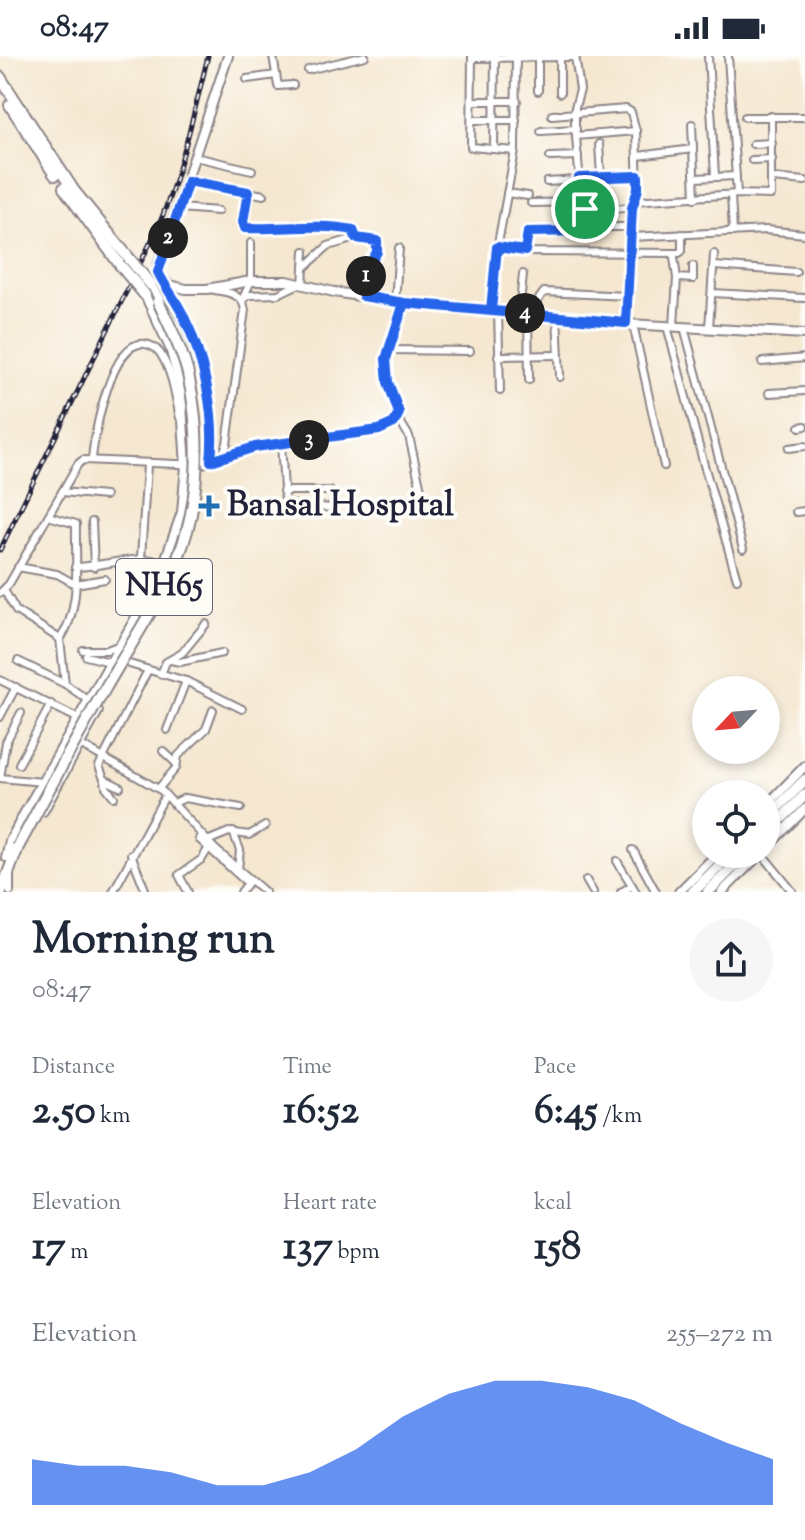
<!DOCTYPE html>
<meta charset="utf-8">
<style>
body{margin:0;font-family:"Sorts Mill Goudy",serif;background:#f6f6f7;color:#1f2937;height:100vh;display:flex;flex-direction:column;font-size:30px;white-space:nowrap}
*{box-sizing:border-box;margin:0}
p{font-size:26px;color:#747a83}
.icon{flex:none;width:44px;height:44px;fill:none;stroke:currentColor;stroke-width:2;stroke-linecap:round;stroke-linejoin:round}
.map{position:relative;height:836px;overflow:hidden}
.panel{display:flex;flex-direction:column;background:#fff;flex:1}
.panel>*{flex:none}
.needle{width:52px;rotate:244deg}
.buttons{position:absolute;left:692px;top:620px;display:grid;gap:16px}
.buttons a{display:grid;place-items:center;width:88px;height:88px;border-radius:50%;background:#fff;box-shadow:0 4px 12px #0003;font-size:40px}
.pin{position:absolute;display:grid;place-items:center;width:68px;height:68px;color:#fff;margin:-34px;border:4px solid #fff;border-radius:50%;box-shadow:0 2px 8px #0007}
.km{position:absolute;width:40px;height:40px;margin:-20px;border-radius:50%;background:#222;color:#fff;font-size:22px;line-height:40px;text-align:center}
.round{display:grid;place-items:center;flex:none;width:84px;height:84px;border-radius:42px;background:#f6f6f7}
.summary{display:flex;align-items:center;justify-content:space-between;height:136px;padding:0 32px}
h1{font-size:44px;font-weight:700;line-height:60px}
.metrics{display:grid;grid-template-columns:repeat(3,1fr);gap:12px;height:136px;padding:8px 32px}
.metrics div{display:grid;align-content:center}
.metrics b{font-size:40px;font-weight:700}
.metrics small{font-size:22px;font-weight:400}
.metrics p{font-size:22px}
.chart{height:224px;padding:16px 32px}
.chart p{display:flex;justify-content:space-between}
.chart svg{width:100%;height:144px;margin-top:8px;fill:#2563eb;opacity:.7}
.status{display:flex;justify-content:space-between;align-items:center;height:56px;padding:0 40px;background:#fff;direction:ltr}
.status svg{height:22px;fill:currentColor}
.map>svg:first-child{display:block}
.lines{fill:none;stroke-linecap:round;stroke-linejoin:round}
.minor-casing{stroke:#8c8486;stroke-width:10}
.major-casing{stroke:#8c8486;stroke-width:12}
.highway-casing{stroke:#8c8486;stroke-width:14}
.minor{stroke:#fff;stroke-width:6}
.major{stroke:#fff;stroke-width:8}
.highway{stroke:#fff;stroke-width:10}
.rail-casing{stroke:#22223b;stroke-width:5}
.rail{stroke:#fdfcf7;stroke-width:2;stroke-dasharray:6;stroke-linecap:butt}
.highway-bridge-casing{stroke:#8c8486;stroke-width:14;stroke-linecap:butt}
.highway-bridge{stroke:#fff;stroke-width:10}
.route-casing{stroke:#fff;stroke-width:16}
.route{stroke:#2563eb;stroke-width:10}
.poi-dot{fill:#1f6fb2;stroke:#fdfcf7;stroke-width:3}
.labels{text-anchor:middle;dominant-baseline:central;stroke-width:8;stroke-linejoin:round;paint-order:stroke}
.shield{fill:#fdfcf7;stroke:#646373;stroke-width:2}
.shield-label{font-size:32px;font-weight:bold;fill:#22223b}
.poi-label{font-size:34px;font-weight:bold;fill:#22223b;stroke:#fdfcf7;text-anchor:start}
</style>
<div class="status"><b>08:47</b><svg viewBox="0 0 49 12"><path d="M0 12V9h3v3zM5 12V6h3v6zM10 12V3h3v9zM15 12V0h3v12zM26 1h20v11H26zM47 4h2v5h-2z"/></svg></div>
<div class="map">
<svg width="805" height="836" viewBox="0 0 805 836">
<rect width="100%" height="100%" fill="#fdfcf7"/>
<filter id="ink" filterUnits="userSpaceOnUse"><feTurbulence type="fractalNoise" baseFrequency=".0125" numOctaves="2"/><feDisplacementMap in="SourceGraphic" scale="16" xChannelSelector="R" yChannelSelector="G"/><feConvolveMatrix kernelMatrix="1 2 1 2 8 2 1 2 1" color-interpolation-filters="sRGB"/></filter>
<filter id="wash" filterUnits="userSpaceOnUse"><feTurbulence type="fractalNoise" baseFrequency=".006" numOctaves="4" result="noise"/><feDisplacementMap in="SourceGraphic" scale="32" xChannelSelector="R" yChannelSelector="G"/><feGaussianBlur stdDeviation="1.8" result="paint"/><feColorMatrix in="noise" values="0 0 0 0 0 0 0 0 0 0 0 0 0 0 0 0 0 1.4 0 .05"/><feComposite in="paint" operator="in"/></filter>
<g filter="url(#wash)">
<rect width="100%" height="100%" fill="#f5e7d0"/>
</g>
<g filter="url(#ink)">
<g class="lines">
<g class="minor-casing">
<g id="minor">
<path d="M273,0L278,30L293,29"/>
<path d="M472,0L471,91L515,95"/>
<path d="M708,0L715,120"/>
<path d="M728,0L737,138"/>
<path d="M560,1V37"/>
<path d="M472,2L576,1"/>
<path d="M308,14L365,0"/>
<path d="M247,23L276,19"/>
<path d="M538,35V0"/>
<path d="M472,45H517"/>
<path d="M552,59L626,53L631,56L636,75L638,133L632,152L626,267"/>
<path d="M745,61H803"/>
<path d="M472,64H516"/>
<path d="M692,68L695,142"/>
<path d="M541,75L576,73"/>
<path d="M576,80L636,75"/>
<path d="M599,88L601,121"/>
<path d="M753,88L772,87"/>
<path d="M494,93L495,0"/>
<path d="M638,100L693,93"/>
<path d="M195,101L252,114"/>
<path d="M550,101L578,100"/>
<path d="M752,104L772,103"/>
<path d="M695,122L736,120"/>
<path d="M772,122L805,125"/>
<path d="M188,125L264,139"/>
<path d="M547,126L638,120"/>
<path d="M248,136L243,166L245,172C281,174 317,167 353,174L356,182L377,185V196L369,209L363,240"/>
<path d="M507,137L528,140"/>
<path d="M731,139L733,176"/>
<path d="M633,145L737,138L771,139V60"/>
<path d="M531,147L585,146"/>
<path d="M179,152L218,155"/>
<path d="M585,153L632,152"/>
<path d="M605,171H632"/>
<path d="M632,181L766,174L805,178"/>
<path d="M497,191L528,196L679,197L682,195V178"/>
<path d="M525,195L528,176L583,175L585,173V146L580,128L575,69V51L580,34L575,0"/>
<path d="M674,201L677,222L674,270"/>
<path d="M714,210L796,216"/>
<path d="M304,212L328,190L356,182"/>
<path d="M677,222L693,223V210"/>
<path d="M164,226C196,279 218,343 211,405"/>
<path d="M303,229L305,195"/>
<path d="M214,234C228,236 243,238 245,254L227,388L222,399"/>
<path d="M712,237L805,242"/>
<path d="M243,242L251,225V187"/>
<path d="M242,244L249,239L278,238L299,228"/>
<path d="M395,245L399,192"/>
<path d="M491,254L499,182L515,95L516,0"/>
<path d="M498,255L500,335"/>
<path d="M519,257L523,218"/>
<path d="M528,257L529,324"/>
<path d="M536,258V247L544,236L628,240"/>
<path d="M557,260L560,321"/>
<path d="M633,268L664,410"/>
<path d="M667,270L704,409L737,523"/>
<path d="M684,271L743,493"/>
<path d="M709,272L714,198"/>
<path d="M389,294L470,295"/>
<path d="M498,300L558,299"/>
<path d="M762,306L805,302"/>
<path d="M769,337L805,335"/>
<path d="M398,362L409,380L421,434"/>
<path d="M800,371L805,370"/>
<path d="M281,388L285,448L331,452"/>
<path d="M789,392L805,390"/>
<path d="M92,403C94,378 112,282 145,288C152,289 156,292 160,297C173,317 175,340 180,362"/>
<path d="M283,435H330"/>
<path d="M62,436L105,440"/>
<path d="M796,456L805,455"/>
<path d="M48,460L76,468C75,503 82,553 60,583"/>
<path d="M92,466L94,511"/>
<path d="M141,502L147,409"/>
<path d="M18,511L57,518L75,528L105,523"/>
<path d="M75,511C103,511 140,497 165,507"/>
<path d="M119,532L146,543"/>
<path d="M4,534L16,555L60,583L65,628"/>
<path d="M0,537L9,528L78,408L83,404L200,409L255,391L379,374L394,367L399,357L388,326L386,303L404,247"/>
<path d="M83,594H107L120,589"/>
<path d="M86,600L110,606"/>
<path d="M171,604L180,606L222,597"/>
<path d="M18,605L65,628L88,644"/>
<path d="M126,607L186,625L242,653"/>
<path d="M161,618L166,606L182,597L206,568"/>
<path d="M0,624L77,662"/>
<path d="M0,661L16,631"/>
<path d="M167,674L186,625"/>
<path d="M79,688L162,735L215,793L265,836"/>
<path d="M163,695L176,707"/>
<path d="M19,708L51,648"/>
<path d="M0,722L6,686L21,657"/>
<path d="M0,722L43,726"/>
<path d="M105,724L106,731L114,741"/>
<path d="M120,731L104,723L99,710L148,614"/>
<path d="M159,732L176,712L178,700L206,673L213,654"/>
<path d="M174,747L185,742L241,752"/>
<path d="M233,776L240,794L238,813"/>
<path d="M199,783L244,824"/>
<path d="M207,785L229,776L249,779L265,770"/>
<path d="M633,794L656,836"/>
<path d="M131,798L146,836"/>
<path d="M762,798L793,836"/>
<path d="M617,805L636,836"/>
<path d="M10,816V836"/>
<path d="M586,824L593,836"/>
<path d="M113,836L165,740"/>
<path d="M188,836L179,819L202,803L208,793"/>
<path d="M241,836L248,827"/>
<path d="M621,836L632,830"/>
</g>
</g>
<g class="major-casing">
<g id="major">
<path d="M228,0L158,210L160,222L169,229L186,233H207L251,225H287L334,236L404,247L629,268L805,278"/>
<path d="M151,229L176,271L190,307"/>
<path d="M766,750L805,710"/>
<path d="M43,755L98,655"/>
<path d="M766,792L805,753"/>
<path d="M6,801L10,785L24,758L160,519L182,456L186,410L181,333L170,292L145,239"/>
<path d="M679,836L717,798"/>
<path d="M722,836L760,798"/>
</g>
</g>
<g class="highway-casing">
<g id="highway">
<path d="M0,21L74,135L128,201"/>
<path d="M10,49L55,119"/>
<path d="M64,132L121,210"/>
<path d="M766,763L805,724"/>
<path d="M766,778L805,739"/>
<path d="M1,836L18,791"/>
<path d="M693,836L731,798"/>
<path d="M708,836L746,798"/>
</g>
</g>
<use href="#minor" class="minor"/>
<use href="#major" class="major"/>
<use href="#highway" class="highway"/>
<g class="rail-casing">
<path id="rail" d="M0,494L159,169C181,115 194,57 208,0"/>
</g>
<use href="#rail" class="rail"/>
<g class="highway-bridge-casing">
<g id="highway-bridge">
<path d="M128,201L151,229"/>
<path d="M121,210L145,239"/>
<path d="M18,791C47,737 75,684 106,631C130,589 158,548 177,504C201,447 201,378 188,318C182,293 169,269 158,245"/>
</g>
</g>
<use href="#highway-bridge" class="highway-bridge"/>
</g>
</g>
<g class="lines" filter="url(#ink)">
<g class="route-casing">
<path id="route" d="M585,153L583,175L528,176L525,195L497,191L491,254H487L404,247L363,240L369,209L377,196V185L356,182L353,174C317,167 281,174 245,172L243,166L248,136L188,125L158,216C165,231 176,244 183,259C204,301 216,358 211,405L255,391L379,374L394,367L399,357L388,326L386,303L404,247L626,267L632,152L638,133V120L579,122L585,153"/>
</g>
<use href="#route" class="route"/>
</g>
<path class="poi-dot" d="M205 438h8v8h8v8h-8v8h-8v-8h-8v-8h8z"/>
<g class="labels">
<rect class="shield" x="116" y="503" width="96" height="56" rx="6"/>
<g class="shield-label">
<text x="164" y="531">NH65</text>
</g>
<g class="poi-label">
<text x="227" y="450">Bansal Hospital</text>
</g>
</g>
</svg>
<div class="buttons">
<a><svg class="needle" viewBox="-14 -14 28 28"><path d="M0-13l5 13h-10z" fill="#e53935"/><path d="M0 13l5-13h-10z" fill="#747a83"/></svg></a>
<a><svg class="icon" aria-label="locate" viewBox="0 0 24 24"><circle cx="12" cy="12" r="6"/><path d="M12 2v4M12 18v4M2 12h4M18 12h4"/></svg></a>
</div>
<div class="pin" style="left:585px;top:153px;background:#1e9e55"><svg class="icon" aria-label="arrive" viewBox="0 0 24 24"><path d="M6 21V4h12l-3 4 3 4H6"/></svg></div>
<b class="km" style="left:366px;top:220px">1</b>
<b class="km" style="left:168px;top:182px">2</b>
<b class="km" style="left:309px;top:384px">3</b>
<b class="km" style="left:525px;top:257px">4</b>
</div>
<section class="panel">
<div class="summary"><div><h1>Morning run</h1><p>08:47</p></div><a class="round"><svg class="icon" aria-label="share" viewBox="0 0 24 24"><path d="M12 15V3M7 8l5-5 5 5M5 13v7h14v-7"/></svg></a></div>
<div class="metrics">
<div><p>Distance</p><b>2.50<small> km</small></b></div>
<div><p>Time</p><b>16:52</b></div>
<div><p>Pace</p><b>6:45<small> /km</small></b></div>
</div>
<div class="metrics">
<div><p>Elevation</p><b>17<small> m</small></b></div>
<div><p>Heart rate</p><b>137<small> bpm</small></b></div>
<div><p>kcal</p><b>158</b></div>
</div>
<div class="chart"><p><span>Elevation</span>255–272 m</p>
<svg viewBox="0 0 160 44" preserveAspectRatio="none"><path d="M0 44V30L10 32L20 32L30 34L40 38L50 38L60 34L70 27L80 17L90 10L100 6L110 6L120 8L130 12L140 19L150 25L160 30V44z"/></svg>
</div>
</section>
